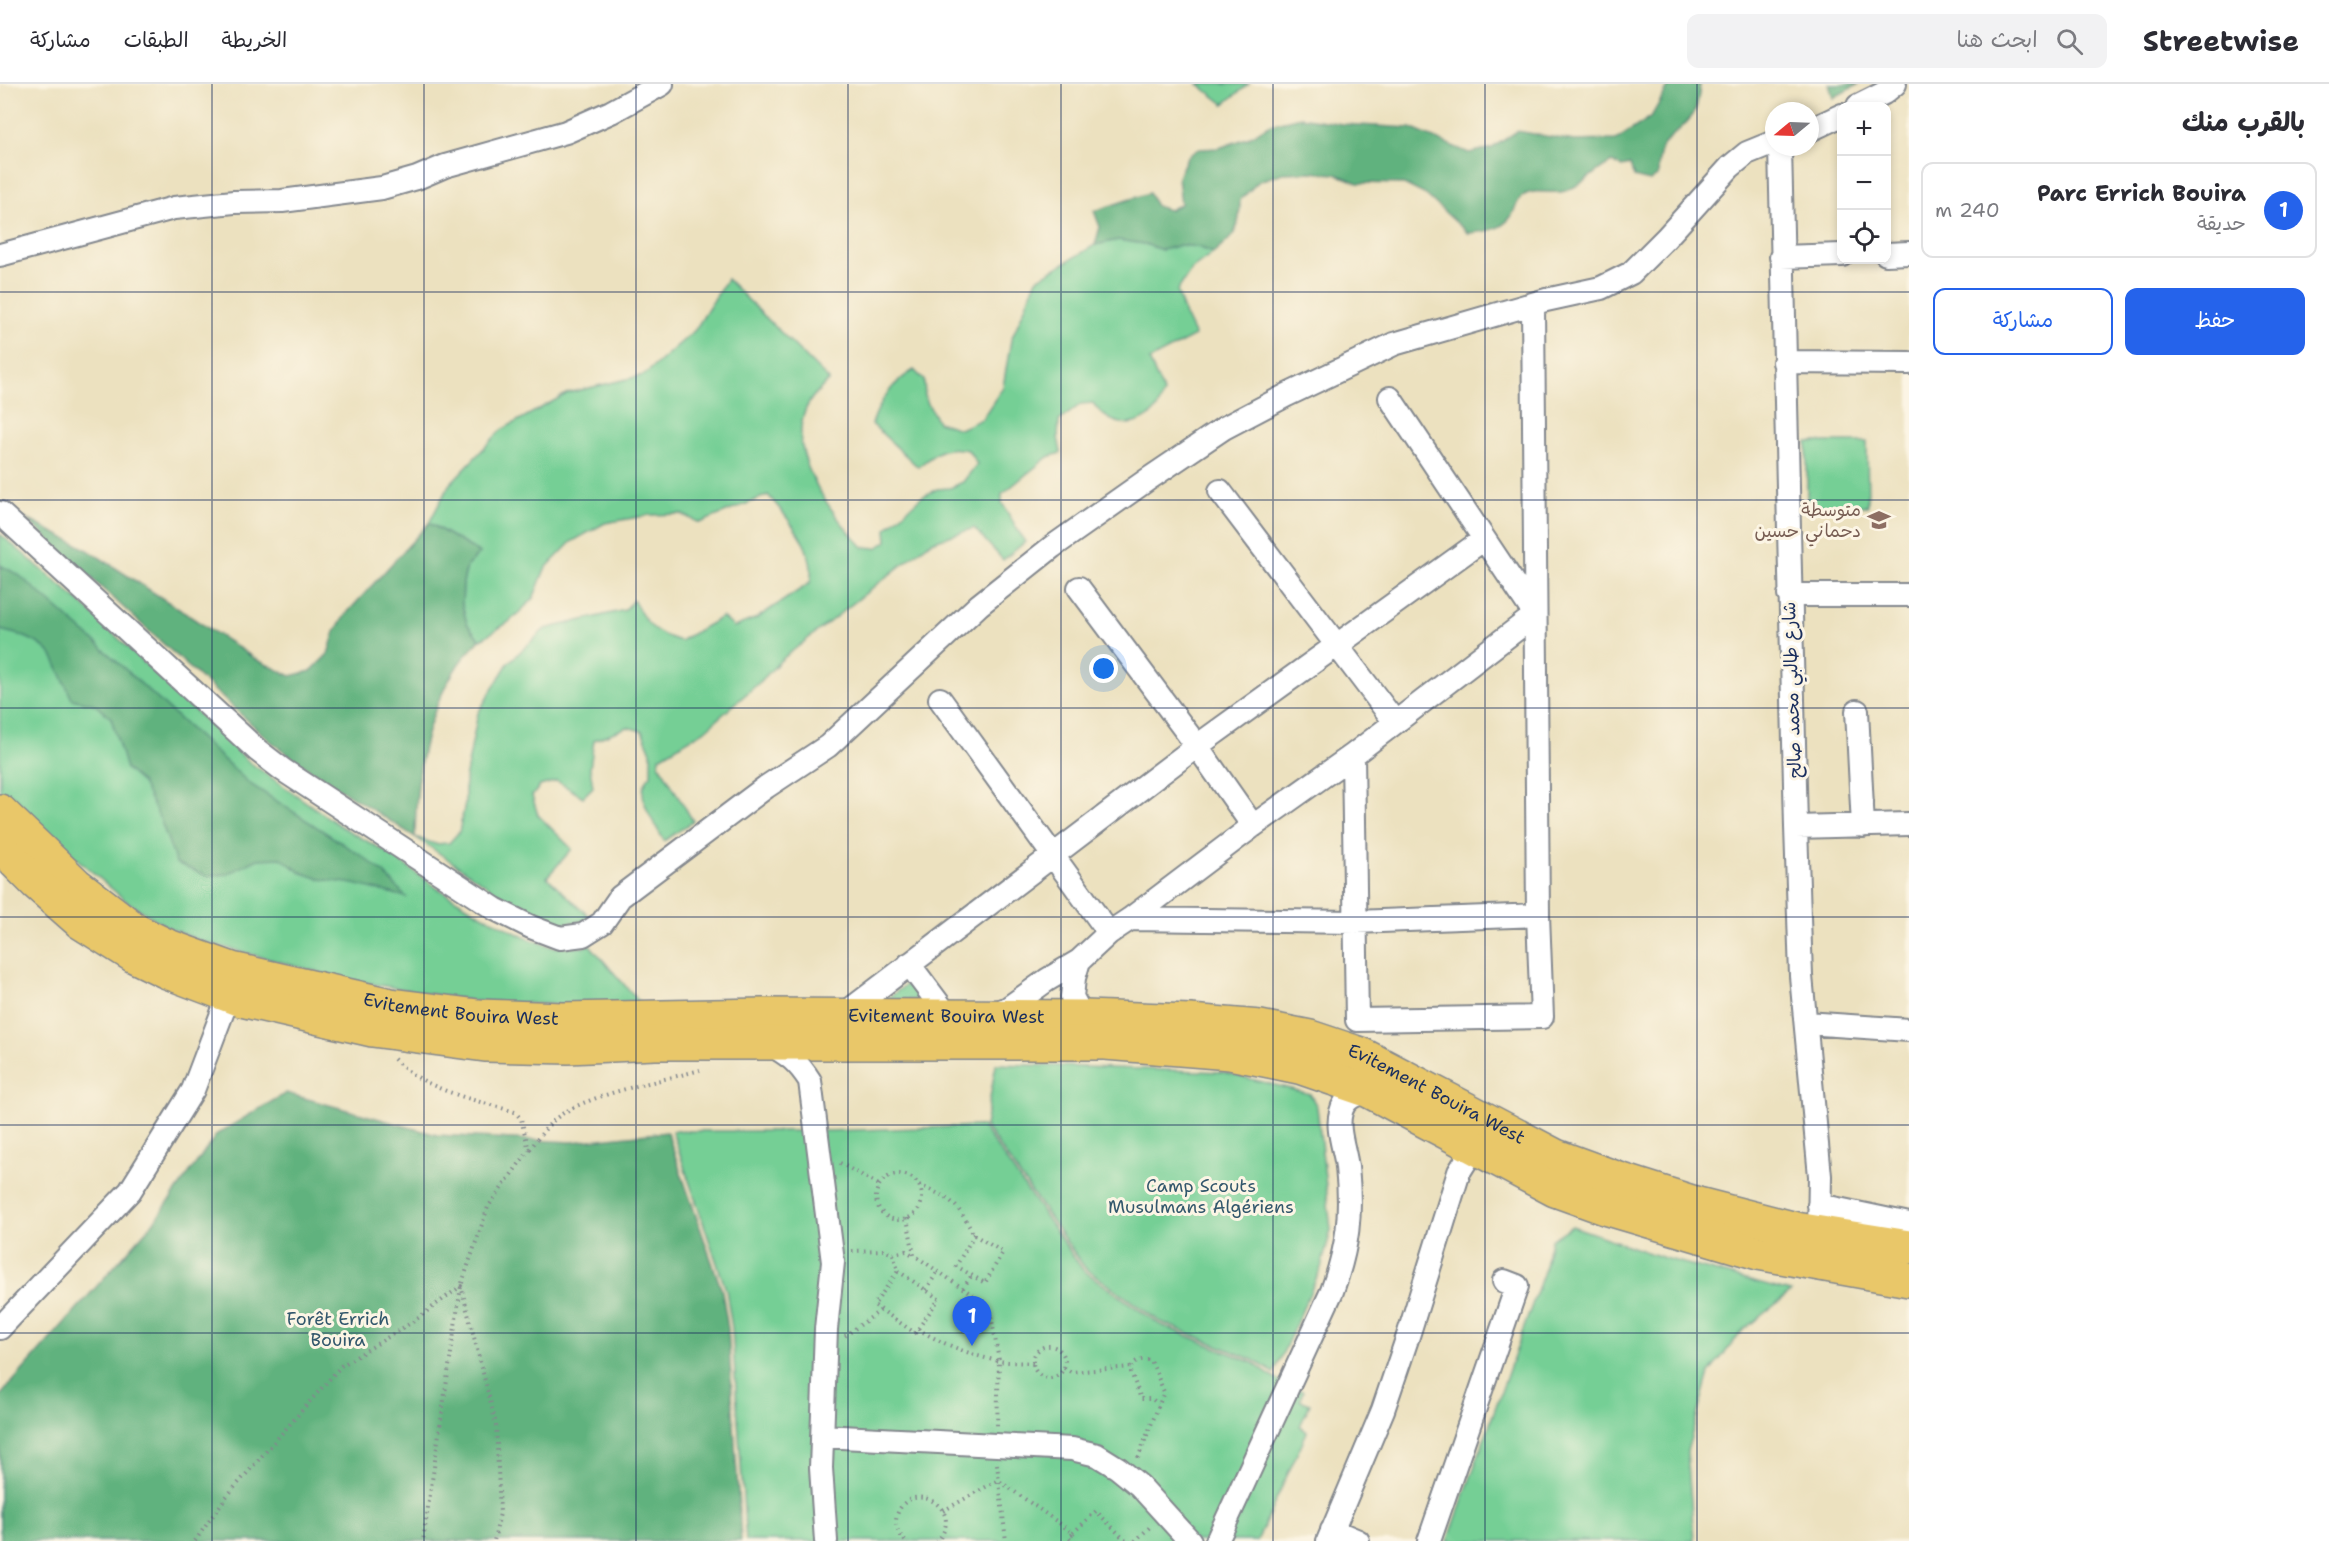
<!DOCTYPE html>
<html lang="ar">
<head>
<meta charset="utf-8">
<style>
  :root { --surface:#fff; --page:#f2f2f3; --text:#2b2b33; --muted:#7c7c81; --line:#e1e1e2; --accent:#2563eb }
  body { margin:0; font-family:"Shantell Sans","Playpen Sans Arabic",sans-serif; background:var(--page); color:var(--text); direction:rtl }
  .controls { position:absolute; right:18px; top:18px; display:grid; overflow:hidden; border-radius:12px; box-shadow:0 3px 9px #0003 }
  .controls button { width:54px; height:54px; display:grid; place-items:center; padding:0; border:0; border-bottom:2px solid var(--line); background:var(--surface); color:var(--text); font:30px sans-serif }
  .compass { position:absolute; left:1765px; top:18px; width:54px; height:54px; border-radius:50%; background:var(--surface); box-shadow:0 3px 9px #0003; rotate:251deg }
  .you { position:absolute; left:1104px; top:585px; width:21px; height:21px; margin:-15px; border:4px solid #fff; border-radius:50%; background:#1a73e8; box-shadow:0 0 0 9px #1a73e833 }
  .badge { display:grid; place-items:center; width:39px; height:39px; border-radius:50%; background:var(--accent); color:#fff; font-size:20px; font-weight:700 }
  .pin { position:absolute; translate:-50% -50px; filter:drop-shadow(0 2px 3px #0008) }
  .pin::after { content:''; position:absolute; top:32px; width:21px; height:18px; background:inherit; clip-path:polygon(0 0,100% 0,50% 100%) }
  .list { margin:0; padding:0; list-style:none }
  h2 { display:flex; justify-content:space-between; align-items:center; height:78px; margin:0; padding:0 24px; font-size:26px }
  h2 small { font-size:20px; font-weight:400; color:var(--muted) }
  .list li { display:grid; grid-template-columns:39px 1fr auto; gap:18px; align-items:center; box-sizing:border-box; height:96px; margin:0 12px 12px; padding:0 12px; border:2px solid var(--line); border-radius:12px }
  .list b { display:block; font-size:22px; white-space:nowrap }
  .list p { margin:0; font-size:20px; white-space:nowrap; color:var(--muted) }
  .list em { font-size:20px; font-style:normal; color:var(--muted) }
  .actions { display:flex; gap:12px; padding:18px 24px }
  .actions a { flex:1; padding:14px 0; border:2px solid var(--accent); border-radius:12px; text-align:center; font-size:21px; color:var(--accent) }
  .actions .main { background:var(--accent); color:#fff }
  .icon { flex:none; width:33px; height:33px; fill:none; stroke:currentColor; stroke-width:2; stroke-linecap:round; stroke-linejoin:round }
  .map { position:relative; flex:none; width:1909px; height:1457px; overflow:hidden; direction:ltr }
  header { display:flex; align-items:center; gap:36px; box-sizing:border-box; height:84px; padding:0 30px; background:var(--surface); border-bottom:2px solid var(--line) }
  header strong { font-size:28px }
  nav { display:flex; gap:33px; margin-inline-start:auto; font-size:21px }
  .search { width:420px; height:54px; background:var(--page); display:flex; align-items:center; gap:15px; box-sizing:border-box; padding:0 21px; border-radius:12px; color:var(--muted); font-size:22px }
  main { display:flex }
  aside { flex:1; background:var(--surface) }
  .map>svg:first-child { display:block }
</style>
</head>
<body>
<header>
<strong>Streetwise</strong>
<div class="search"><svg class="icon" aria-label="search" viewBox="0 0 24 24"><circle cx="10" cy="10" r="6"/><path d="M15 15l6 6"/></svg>ابحث هنا</div>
<nav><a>الخريطة</a><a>الطبقات</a><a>مشاركة</a></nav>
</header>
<main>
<aside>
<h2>بالقرب منك<small></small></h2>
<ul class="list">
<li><span class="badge">1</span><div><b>Parc Errich Bouira</b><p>حديقة</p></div><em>240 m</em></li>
</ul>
<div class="actions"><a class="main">حفظ</a><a>مشاركة</a></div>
</aside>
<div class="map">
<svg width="1909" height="1457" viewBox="0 0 1909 1457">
  <rect width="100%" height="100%" fill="#fcf5e5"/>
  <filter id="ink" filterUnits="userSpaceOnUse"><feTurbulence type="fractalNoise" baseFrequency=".0167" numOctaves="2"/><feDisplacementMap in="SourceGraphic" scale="12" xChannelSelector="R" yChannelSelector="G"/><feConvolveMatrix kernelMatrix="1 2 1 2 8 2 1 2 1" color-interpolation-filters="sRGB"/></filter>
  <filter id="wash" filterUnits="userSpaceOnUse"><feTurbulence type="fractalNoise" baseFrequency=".008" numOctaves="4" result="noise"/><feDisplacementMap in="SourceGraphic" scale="24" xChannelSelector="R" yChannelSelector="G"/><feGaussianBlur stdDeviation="1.35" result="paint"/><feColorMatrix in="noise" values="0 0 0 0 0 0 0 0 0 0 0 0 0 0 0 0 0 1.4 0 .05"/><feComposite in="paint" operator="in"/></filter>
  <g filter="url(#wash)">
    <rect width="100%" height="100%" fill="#ece1bf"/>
    <path fill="#75cf95" stroke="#487f7a" stroke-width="1.5" d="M1198,0h51l-25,20z
      M1118,156l27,4 17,6 18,-5 18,2 16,6 -22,16 -15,22 8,24 10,21 -46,24 15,33c-3,5 -5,14 -9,18 -21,21 -47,14 -62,-8l-12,1 -22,17 -1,16 3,16 -13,4 -46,37v9l23,39 -22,18 -29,-32 -43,14 -150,118 -20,21 -57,50 -44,26 -1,7 34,57 -29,20c-10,-19 -33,-48 -13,-66v-23l-9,-21 -15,-4 -33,13 -4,28 3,19 -10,10 -26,-16 -17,5 -8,10 6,19 34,34 -25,28 42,39 -4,5 -26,3 -19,-7 -36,-20 -89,-60 20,7 14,-1 10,-11 6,-28v-25l13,-66 30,-50 37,-34 80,-19 8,-10c14,25 19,32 47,41l42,-24 12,10 23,-9 53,-35c8,-32 -23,-66 -42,-88l-68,28 -19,-9 -31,1 -45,8 -34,19 -26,27 -12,30 -24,23 -29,18 -13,-16 -5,-19 1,-23 4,-16 13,-13 -51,-30 20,-38 52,-55 67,-37 76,-18 51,-45 32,-51 102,101c-6,7 -14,13 -19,21 -30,47 21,113 53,146l14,1 10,-7 -1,-12 35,-32 16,-8 13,-1 13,-6 14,-18 -9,-14c-25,-5 -31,2 -50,17l-46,-43c8,-24 20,-41 42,-54l10,10 1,18 13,24 22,7 22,-10 21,-32 8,-47 26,-61 58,-34z
      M1807,358h60l1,64h-61z
      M0,450l81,69 168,159 93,65 46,26 49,35 45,27 40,21 30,11h32l5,-3 52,60 -57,2 -111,-5 -124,-21 -145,-38 -37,-15 -41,-26 -113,-97 -13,-14z
      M907,900l14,16h-34l1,-2z
      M996,980l227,8 87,22 7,13 14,123 -10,38 -47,105 -21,-13 -94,-39 -74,-53 -100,-142z
      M982,1042l101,144 76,54 94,39 22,16 28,12 -3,9 10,4 -10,22 7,6 -50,109h-511l-14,-213 -6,-38 -54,-159h154z
      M1572,1142l89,31 130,35 -48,38 -34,43 -22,78 7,90h-246l95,-267 8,-34z"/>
    <path fill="#60b27e" stroke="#3e706e" stroke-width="1.5" d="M1670,0h30c-1,9 -2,25 -8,32 -21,27 -34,18 -34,59l-8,6 -16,-4 -4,-12 -8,2 -10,-5c-17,8 -28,23 -47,29 -12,4 -28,-3 -41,4 -9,6 -8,16 -14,23 -10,13 -28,14 -42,15l-42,-38 -22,-11 -46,-1 -22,-9 -27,-2 -26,1 -24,8 -19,19c0,30 -4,35 -26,53l-16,-6 -18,-2 -18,5 -17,-6 -27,-4 -23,5 5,-18 -6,-16 55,-18 7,13 13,4 12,-6 -3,-27 9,-20 11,-8 21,-1 28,-10 24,-14 30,-7 41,7 68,4 59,25 23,-5 25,-17 57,10 42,-1 35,-23z
      M1829,0h30l-26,14z
      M25,434l63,32 169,110 34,16 20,-5 17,-17 7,-23 11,-17 83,-91 51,30 -13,13 -4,16 -1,23 5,19 13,16c-7,8 -16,16 -22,25 -35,54 -42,110 -43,172l-113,-72 -33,-25z
      M0,481l19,10 82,72 149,137 112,72 22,17 22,24 -52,-13 -34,-5 -20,-7 -19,-14 -23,1 -31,15 -20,2 -31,-13 -15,-42 -19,-38 -16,-14 -15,-51 -17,-14 -22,-5c-5,-9 -17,-42 -22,-46 -13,-14 -32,-19 -50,-23z
      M286,1009l151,42 134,7 96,-10 55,159 6,38 13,212h-741v-145l157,-178 60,-84z"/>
  </g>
  <g filter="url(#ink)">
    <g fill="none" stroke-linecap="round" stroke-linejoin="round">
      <g stroke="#84888e" stroke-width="26">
        <path id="minor" d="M1858,22l26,-13 11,-9
          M1810,46l32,-15
          M1780,63l16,680 5,149 19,200 -1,56
          M1886,170l23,-1
          M0,171l174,-47 60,-6 48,-1 100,-13 35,-10 28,-12 121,-34 45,-20 51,-28
          M1781,173l61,-2
          M1784,278l125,1
          M1220,407l175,231
          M0,429l257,237 26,20 212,139 36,18 29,11 23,-3 19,-12 18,-26 146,-110 62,-41 151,-141 73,-58 95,-67 77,-52 63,-33 107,-51 152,-44 55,-12 30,-15 35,-35 64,-71 17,-14 27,-11
          M1079,504l118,158 56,80
          M1789,511h120
          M940,615l169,234 21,-14 123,-93 100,-71 182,-140 -145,-217
          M1857,627l6,115
          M1353,671l4,265 185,-3 -4,-102 -5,-611
          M1796,743l113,-3
          M1130,835l225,3 183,-7
          M909,880l39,52
          M994,929l14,-5 39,-28 32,-19
          M843,931l354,-269 287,-207
          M1086,933l-8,-9 -6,-11 2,-19 5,-17 30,-28
          M1806,939l103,7
          M769,960c20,11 29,18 41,37l23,181 -7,67 -5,139 5,73
          M1819,1121l90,19
          M0,1244l130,-137 63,-101 36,-95
          M822,1352l250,13 25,6 21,13 22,18 50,55
          M1332,1446l26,11
          M1217,1457l115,-250c16,-44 20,-77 15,-124 -2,-17 -11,-38 -6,-55 3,-14 15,-18 28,-21
          M1328,1457l55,-131 25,-74 51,-164 22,-35
          M1429,1457l88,-255 -13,-5"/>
      </g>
      <g stroke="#84888e" stroke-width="36">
        <g id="highway">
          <path id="s1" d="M0,727l76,73 61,47 31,15 64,23 159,36 87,11 85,3 199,-4 324,2 104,4 70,6 50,10 51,17 195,102 63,23 79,25 98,25 113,18"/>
          <path d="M0,763l37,37 43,38 54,34 33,16 74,28 131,30 113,15 83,2 87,-4h450l125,10 69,14 70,24 186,99 50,18 153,45 151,27"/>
        </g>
      </g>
      <path stroke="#84888e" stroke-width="4" stroke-dasharray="1.5 4.5" stroke-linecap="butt" d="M394,975c32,32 79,40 121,53l6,7 8,31 -41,57 -27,79 -38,255
        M530,1065c7,-9 14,-20 23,-28 27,-26 109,-40 147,-51
        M840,1079l39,22
        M876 1113a23 23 0 1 1 46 0a23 23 0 1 1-46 0Z
        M919,1101c35,15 37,17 55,50
        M907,1134l7,37 69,47 8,12 8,47 -2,66
        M974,1151l29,17 -18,31 -29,-17z
        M852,1167l31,-1 10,4 5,17
        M893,1170l13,-3 7,4
        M898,1187l41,28 -24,34 -41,-28z
        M963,1204l9,-13
        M926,1206l12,-19
        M918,1245c20,13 57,28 81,32 11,2 23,1 34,2
        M845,1252l36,-26
        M1033 1278a16 16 0 1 1 32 0a16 16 0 1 1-32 0Z
        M1064,1284l7,4 60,-5
        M1138,1374l26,-66 -13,-32c-10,-1 -20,0 -20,12l10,27h11l6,5
        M997,1380l9,77
        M943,1427l55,-31 75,53 -4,5 3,3
        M1073,1449l23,-22 30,30
        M195,1457l31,-44 115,-131 73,-45 47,-35 35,138 4,89 -6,28
        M905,1457c-7,-8 -11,-16 -8,-26 12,-38 71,-7 40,26
        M1135,1457l16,-15"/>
      <use href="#minor" stroke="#fff" stroke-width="22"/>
      <use href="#highway" stroke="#e9c769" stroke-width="33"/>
    </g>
  </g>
  <path fill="none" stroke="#1b2f5e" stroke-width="1.5" stroke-opacity="0.55" d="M212,0v1457M424,0v1457M636,0v1457M848,0v1457M1061,0v1457M1273,0v1457M1485,0v1457M1697,0v1457M0,208h1909M0,416h1909M0,624h1909M0,833h1909M0,1041h1909M0,1249h1909"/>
  <defs>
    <g id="university-bare" transform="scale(1.8)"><path d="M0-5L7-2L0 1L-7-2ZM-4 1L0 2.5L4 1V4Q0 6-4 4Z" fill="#8d6e63" stroke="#fcf5e5" stroke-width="2.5" paint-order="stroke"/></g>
  </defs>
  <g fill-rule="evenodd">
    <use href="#university-bare" x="1879" y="436"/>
  </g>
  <g text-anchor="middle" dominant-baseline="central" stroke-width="6" stroke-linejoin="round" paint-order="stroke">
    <g font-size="18" fill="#785e54" stroke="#fcf5e5" text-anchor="end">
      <text x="1861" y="426">متوسطة<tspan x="1861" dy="21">دحماني حسين</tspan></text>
    </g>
    <g font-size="18" fill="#1b2f5e" stroke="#fcf5e5">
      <text transform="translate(1792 606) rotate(-92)">شارع طالبي محمد صالح</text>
      <text stroke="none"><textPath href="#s1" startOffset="518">Evitement Bouira West</textPath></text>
      <text stroke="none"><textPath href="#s1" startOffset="1004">Evitement Bouira West</textPath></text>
      <text stroke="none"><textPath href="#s1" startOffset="1508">Evitement Bouira West</textPath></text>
    </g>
    <g font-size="18" fill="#32576c" stroke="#fcf5e5">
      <text x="1201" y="1102">Camp Scouts<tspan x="1201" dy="21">Musulmans Algériens</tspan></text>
      <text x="338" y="1235">Forêt Errich<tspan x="338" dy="21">Bouira</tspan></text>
    </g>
  </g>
</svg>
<div class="controls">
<button>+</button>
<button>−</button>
<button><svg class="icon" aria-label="locate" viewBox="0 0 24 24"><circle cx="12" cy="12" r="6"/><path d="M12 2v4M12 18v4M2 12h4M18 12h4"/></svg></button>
</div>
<svg class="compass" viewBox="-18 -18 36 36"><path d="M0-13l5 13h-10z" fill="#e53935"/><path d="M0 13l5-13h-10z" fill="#7c7c81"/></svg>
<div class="you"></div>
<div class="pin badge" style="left:972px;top:1262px">1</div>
</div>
</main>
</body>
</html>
